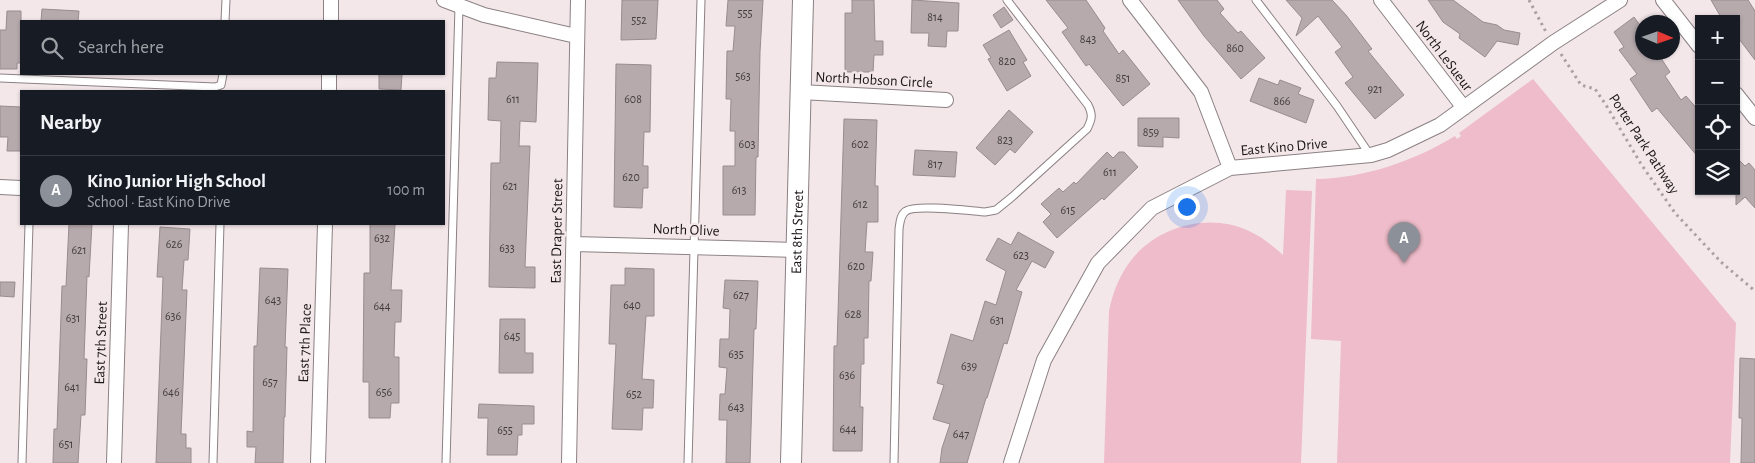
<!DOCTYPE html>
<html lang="en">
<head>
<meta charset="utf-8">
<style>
  :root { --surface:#171b24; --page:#20242c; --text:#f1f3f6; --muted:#9ea1a6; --line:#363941; --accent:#8c9099 }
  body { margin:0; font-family:"Alegreya Sans",sans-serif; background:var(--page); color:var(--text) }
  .controls { position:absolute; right:15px; top:15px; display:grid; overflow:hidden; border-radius:0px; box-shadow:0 1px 4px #0004 }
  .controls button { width:45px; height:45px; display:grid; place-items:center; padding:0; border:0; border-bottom:1px solid var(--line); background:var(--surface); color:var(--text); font:25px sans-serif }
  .compass { position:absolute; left:1635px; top:15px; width:45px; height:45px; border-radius:50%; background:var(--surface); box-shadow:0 1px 4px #0004; rotate:92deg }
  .you { position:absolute; left:1186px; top:206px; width:18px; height:18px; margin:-12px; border:4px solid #fff; border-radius:50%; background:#1a73e8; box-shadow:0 0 0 8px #1a73e833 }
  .badge { display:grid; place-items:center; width:32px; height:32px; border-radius:50%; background:var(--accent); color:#fff; font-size:16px; font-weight:700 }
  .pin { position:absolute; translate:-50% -41px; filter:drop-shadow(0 1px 2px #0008) }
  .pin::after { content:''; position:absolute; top:26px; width:18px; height:15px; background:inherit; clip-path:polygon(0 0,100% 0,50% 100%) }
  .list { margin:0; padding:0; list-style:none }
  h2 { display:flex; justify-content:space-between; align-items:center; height:65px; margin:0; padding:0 20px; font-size:21px }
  h2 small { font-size:16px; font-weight:400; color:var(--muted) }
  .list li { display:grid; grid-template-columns:32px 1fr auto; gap:15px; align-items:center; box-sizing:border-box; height:70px; padding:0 20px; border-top:1px solid var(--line) }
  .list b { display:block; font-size:19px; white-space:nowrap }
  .list p { margin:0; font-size:16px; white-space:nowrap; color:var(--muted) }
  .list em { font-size:16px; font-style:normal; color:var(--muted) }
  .icon { flex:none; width:28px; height:28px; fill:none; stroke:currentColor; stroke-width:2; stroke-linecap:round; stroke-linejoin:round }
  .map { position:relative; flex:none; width:1755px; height:463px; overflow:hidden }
  .search { position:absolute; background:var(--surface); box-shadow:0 1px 4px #0004; left:20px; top:20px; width:425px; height:55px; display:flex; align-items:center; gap:12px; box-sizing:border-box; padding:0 18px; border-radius:0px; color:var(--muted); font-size:19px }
  .panel { position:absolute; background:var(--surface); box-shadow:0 1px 4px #0004; left:20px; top:90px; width:425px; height:135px; border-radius:0px }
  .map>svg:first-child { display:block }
</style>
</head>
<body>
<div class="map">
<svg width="1755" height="463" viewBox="0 0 1755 463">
  <rect width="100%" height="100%" fill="#f4e7ea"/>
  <path fill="#eebcca" d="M1533,79l203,244 -6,140h-393l4,-122 -30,-2 5,-160c49,-1 98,-18 139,-43l2,3 4,-3 -2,-3z
    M1286,190l26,1 -11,272h-197l5,-152c3,-15 8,-29 16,-42 25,-41 81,-58 124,-38 13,6 23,14 34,24z"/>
  <path fill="#b6aaad" stroke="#988c8f" d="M622,0h36l-2,39 -35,1z
    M728,0h35l-3,52 -2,105h-2l-1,58h-32v-49h12v-35h-5l1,-32h-5l1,-48h6l2,-25h-9z
    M852,0h22l1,41h8v14h-9l-1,17h-28v-59h7z
    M912,0l47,3 -1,28h-11l-1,16 -18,-1 1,-13h-18z
    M1046,0h40l19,28 -2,3 16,23 4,-4 27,34 -27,22 -34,-42 -3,2 -24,-34 6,-4z
    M1178,0h39l7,9 -4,4 18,20 3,-2 24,27 -24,21 -37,-43z
    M1286,0h46l14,15 26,34 -4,2 36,44 -29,24 -30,-36 8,-6 -18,-25 7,-5 -24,-31 -22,20 6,-18z
    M1428,0h25l30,22 14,3 7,5 16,3 -2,12 -21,-4 -12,16 -26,-19 1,-4 -17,-12z
    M1711,0h37l7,11v49l-19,-25v-16h-14z
    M1004,7l9,13 -12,8 -8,-13z
    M42,9l37,2 -1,10h-37z
    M7,11h14v52h-4v6h-17v-39h6z
    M1634,17l8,11v24h15l13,20 -5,4 16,24 5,-4 13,15v47l-42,-50 -5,4 -22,-33 7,-5 -18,-24 5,-3 -10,-15z
    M1009,30l18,30 -4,2 8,14 -24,15 -19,-32 3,-1 -8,-13z
    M497,62l41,1 -2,59 -16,-1 -1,25h11l-5,121h10v21l-46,-1 2,-124h9l1,-42 -13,-1 1,-42h7z
    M616,64l35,1 -1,67h-6l-1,34h5v22h-5l-1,20 -28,-1z
    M379,74h23l-1,16 -22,-1z
    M1259,78l19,7 2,-5 21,8 -3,6 16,6 -8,23 -56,-22z
    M0,106l21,1v44h-14l1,-14h-8z
    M1009,110l24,22 -18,21 -5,-4 -15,16 -19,-17z
    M1138,118h41v20l-16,-1v10l-25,-1z
    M844,119l33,1 -2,66h3v36h-11l-2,30h8l-2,29h-2l-1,57h-4v26h-3l-1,43h3l-1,44h-29l1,-105h3z
    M915,150l42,2 -2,25 -42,-2z
    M1107,152l6,6 6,-6h5l14,15 -34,33 -2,-2 -45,40 -14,-16 8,-8 -10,-10 18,-16 4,4 11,-10 2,2z
    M1736,157l9,9 4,-3 6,7v38l-10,-11 -9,8z
    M69,224h23l-3,53 -2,-1 -3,83h3l-2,56h-4l-3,48h-25l1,-34h3l5,-143h4z
    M370,224h25l-4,66h11l-1,32h-6l-1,35h5v46h-8l-1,15h-21v-36h-6l1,-109h6z
    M160,227l30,2 -2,31h-4l-2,30h5l-6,144h5v14h5v15h-35l7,-186h-6z
    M1018,232l36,20 -9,16 -13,-7 -16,29 6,2 -15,52 -3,-1 -17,55h-1l-19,65h-27l2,-15 8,-24 -17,-5 11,-34 -7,-2 14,-49 22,7 12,-40 11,4 10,-34 -20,-11 12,-22 13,7z
    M260,268l28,1 -3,78h2l-2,70h-1l-1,46h-28l1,-16h-9v-16l6,1 1,-86h3z
    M625,268l29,1v47h-8l-4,63 12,1 -1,28h-10l-1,22 -30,-1 4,-85h-7l2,-59h14z
    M725,280l33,1 -2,48h-2l-4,134h-24l1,-43h-8l1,-26h5l2,-26 -8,-1 1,-28h9l1,-30 -7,-1z
    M0,282h15l-1,15 -14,-1z
    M500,319h25v34h8v20h-34z
    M1740,358l15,1v104h-14l1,-45h-3z
    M479,404l55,2v18h-12v11h-4l-1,20h-30l1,-37h-10z"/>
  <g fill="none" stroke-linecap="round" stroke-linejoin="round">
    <g stroke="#8b8083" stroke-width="9">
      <path id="lane" d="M1256,0l81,106 33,49
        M225,21l1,-21
        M0,78l215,9 6,-2 2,-11
        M22,463l7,-239
        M213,463l7,-239
        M446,463l13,-457
        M688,463l13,-463
        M894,463l5,-234c1,-6 1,-14 7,-18 10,-7 65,0 79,1l11,-2 16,-13 75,-68c5,-10 6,-14 1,-24l-81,-105"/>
    </g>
    <g stroke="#8b8083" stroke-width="16">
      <path id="street" d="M444,0l40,15 92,21
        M1130,0l71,92 29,76
        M1381,0l83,108
        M1663,0l36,46
        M331,21v-21
        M329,91v-17
        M801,92l145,8
        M1736,94l19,24
        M0,187l21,1
        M574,244l223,6
        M114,463l7,-239
        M318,463l7,-239
        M569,463l9,-463
        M1011,463l33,-103 54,-97 54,-55 78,-40 141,-13 17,-5 52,-25 113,-82 67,-43"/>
    </g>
    <g stroke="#8b8083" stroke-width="22">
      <g id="secondary">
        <path id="s1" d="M791,463l12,-463"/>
      </g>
    </g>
    <path stroke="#aba1a3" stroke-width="3" stroke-dasharray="2.5 4" stroke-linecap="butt" d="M1529,0l17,32
      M1561,54l20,31 14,4 11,16 35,59 34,49 46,49 34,29"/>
    <use href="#lane" stroke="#fff" stroke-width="7"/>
    <use href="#street" stroke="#fff" stroke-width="14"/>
    <use href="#secondary" stroke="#fff" stroke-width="20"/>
  </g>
  <g text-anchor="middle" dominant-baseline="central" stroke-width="5" stroke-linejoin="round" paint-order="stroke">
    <g font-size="12" fill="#423b3d">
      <text x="745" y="13">555</text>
      <text x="935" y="17">814</text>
      <text x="639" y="20">552</text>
      <text x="1088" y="39">843</text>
      <text x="1235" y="48">860</text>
      <text x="1007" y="61">820</text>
      <text x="743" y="76">563</text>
      <text x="1123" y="78">851</text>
      <text x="1375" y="89">921</text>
      <text x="513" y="99">611</text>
      <text x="633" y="99">608</text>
      <text x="1282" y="101">866</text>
      <text x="1151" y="132">859</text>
      <text x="1005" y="140">823</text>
      <text x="747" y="144">603</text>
      <text x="860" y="144">602</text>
      <text x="935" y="164">817</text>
      <text x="1110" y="172">611</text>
      <text x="631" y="177">620</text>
      <text x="510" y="186">621</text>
      <text x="739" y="190">613</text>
      <text x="860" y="204">612</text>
      <text x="1068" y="210">615</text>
      <text x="382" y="238">632</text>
      <text x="174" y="244">626</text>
      <text x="507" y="248">633</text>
      <text x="79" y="250">621</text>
      <text x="1021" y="255">623</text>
      <text x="856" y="266">620</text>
      <text x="741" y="295">627</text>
      <text x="273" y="300">643</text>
      <text x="632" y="305">640</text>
      <text x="382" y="306">644</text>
      <text x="853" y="314">628</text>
      <text x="173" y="316">636</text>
      <text x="73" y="318">631</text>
      <text x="997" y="320">631</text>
      <text x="512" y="336">645</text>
      <text x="736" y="354">635</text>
      <text x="969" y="366">639</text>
      <text x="847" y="375">636</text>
      <text x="270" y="382">657</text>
      <text x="72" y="387">641</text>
      <text x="171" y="392">646</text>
      <text x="384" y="392">656</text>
      <text x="634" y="394">652</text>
      <text x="736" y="407">643</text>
      <text x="848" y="429">644</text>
      <text x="505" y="430">655</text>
      <text x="961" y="434">647</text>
      <text x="66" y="444">651</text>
    </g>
    <g font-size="15" fill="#1b1618" stroke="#f4e7ea">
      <text transform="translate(1444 56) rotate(53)">North LeSueur</text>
      <text transform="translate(874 80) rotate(3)">North Hobson Circle</text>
      <text transform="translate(1644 144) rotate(57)">Porter Park Pathway</text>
      <text transform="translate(1284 147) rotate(-5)">East Kino Drive</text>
      <text transform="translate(686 230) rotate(2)">North Olive</text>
      <text transform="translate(557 231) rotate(-89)">East Draper Street</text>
      <text stroke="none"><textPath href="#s1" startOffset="231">East 8th Street</textPath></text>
      <text transform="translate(101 343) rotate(-88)">East 7th Street</text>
      <text transform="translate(305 343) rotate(-88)">East 7th Place</text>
    </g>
  </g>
</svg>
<div class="controls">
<button>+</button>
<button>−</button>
<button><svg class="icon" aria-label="locate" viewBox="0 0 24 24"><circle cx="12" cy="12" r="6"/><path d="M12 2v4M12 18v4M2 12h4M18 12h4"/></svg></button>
<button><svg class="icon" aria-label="layers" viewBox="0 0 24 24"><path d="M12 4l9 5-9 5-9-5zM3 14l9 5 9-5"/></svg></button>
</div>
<svg class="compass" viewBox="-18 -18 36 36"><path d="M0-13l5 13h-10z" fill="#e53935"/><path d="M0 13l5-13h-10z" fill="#9ea1a6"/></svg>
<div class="you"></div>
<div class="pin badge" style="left:1404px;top:263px">A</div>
<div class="search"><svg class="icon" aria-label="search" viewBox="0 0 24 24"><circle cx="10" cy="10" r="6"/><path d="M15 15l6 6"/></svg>Search here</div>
<section class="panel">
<h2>Nearby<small></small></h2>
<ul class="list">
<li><span class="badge">A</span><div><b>Kino Junior High School</b><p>School · East Kino Drive</p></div><em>100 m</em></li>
</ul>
</section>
</div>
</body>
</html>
